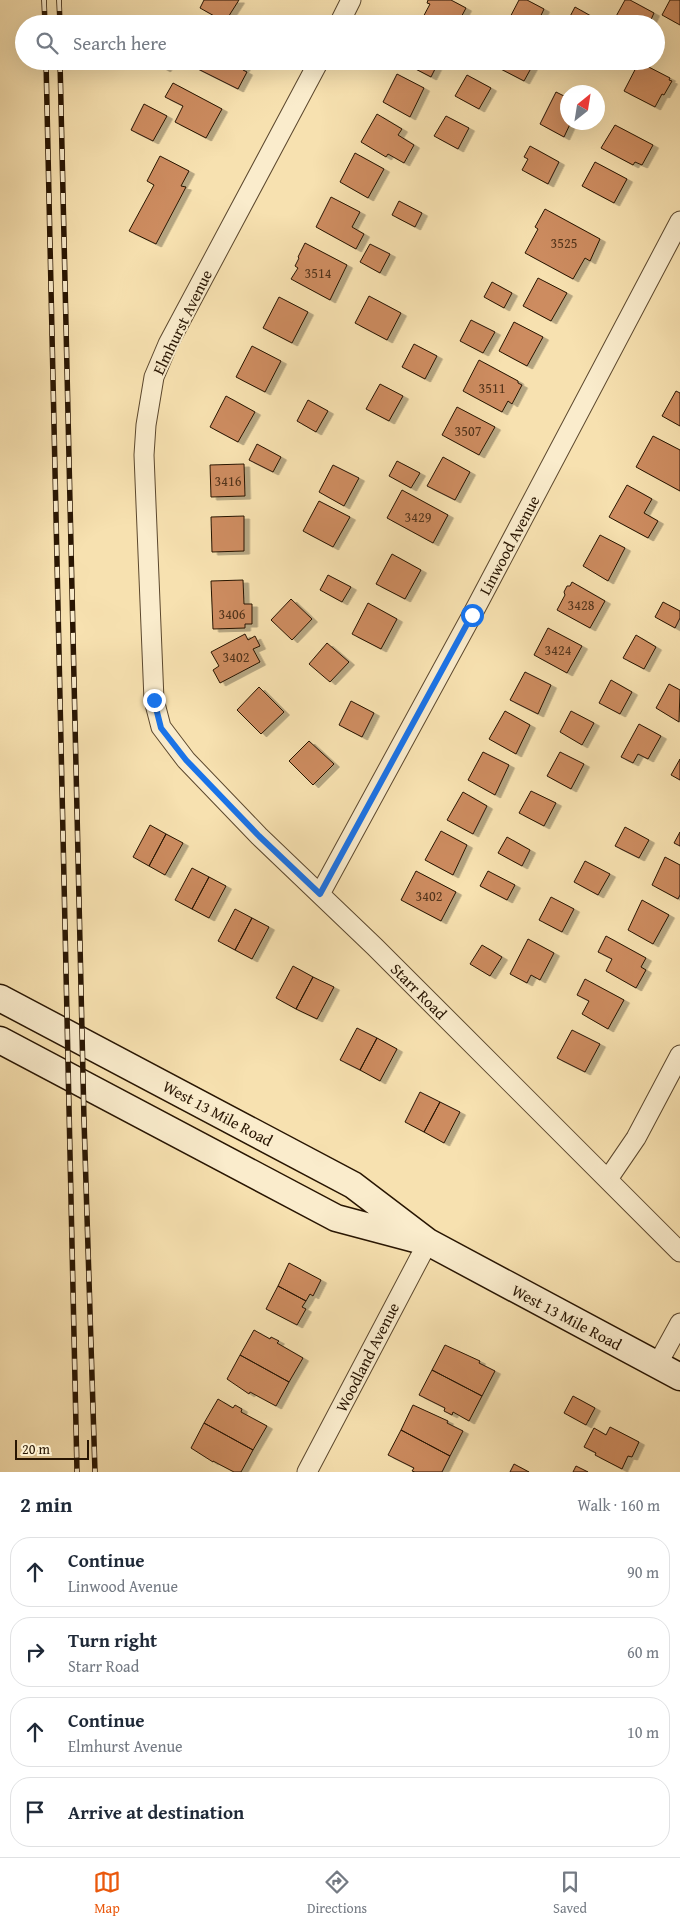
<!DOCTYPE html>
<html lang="en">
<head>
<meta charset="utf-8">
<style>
  :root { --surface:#fff; --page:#f2f2f3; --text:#1f2937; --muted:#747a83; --line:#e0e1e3; --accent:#ea580c }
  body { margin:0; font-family:"Gentium Book Plus",serif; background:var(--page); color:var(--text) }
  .compass { position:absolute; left:560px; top:85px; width:45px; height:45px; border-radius:50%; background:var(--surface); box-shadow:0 5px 20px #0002; rotate:30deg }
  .scale { position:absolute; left:15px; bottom:12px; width:74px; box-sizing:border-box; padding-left:5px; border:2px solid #281502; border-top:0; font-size:14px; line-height:18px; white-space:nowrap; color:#281502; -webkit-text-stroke:4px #faeccc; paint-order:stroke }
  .stop { position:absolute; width:15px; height:15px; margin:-11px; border:4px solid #1a73e8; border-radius:50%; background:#fff }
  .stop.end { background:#1a73e8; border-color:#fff; box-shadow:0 1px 5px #0008 }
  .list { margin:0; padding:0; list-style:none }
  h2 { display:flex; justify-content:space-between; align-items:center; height:65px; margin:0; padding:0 20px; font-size:21px }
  h2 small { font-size:16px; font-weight:400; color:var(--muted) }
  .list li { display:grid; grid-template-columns:32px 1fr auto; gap:15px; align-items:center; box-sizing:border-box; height:70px; margin:0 10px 10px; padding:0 10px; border:1px solid var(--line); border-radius:20px }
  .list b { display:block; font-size:19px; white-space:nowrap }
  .list p { margin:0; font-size:16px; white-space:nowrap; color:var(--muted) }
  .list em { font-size:16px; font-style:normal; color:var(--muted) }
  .icon { flex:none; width:28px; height:28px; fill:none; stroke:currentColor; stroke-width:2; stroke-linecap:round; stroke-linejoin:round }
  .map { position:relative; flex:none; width:680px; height:1472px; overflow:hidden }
  .search { position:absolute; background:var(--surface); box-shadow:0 5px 20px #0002; left:15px; right:15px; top:15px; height:55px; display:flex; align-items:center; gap:12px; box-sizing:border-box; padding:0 18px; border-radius:28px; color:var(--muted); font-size:19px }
  .sheet { height:385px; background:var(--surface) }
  nav { display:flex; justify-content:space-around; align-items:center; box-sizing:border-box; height:70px; border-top:1px solid var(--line); background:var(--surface); font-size:14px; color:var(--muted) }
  nav a { display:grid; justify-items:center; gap:2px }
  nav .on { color:var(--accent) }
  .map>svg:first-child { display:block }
</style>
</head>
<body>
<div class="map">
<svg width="680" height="1472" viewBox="0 0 680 1472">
  <defs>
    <filter id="shadow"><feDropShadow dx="5.5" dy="3" stdDeviation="0" flood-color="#0004"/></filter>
  </defs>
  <rect width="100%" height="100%" fill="#f7e1b0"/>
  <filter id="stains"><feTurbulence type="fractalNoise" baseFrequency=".004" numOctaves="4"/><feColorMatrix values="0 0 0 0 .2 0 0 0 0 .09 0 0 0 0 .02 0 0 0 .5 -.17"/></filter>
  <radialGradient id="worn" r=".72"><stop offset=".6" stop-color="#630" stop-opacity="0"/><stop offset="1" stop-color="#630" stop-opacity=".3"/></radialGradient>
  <path fill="#cd8c60" stroke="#281502" filter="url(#shadow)" d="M204,0h35l-14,22 -25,-14z
    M428,0h23l15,8 -8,15 2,1h-33l-6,-3 9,-17 -3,-1z
    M519,0h8l17,9 -7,15 -30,-1z
    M625,0h5l24,13 -5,11h-28l-7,-4z
    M670,0h10v25l-18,-10z
    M575,7l23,13 -3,4h-29z
    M151,61h19l-5,8z
    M198,61h50l-5,9 4,2 -9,17 -44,-22z
    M405,61h33v2l-7,14 -27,-14z
    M498,61h37l-11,20 -29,-15z
    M639,62l31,16 -1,2 3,1 -8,14 -2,-1 -7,13 -31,-16z
    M397,74l27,14 -14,29 -27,-15z
    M467,75l24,13 -12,21 -24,-13z
    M173,83l49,26 -16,29 -31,-16 8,-16 -18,-9z
    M556,92l12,6v24h3l-7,15 -24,-13z
    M144,104l23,12 -14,25 -22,-11z
    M377,114l25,15 -4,6 16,10 -10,18 -16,-9 -2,3 -25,-15z
    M446,116l23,12 -11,21 -24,-13z
    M615,125l38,20 -11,20 -7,-3 -2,3 -32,-17z
    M530,146l29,16 -11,22 -26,-14 6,-11 -4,-2z
    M355,153l29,16 -16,29 -28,-16z
    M160,156l29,15 -8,15 5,1 -30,57 -27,-13 25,-46 -7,-4z
    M595,162l32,17 -13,24 -32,-17z
    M331,197l29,15 -8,15 12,7 -8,15 -40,-22z
    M399,201l23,12 -7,14 -23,-12z
    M545,209l55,30 -10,22 -5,-3 -12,21 -48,-26 13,-24 -3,-2z
    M305,243l42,22 -17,35 -39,-21 7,-11 -3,-2 4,-8 -1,-1z
    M370,244l20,10 -10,19 -20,-11z
    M538,278l29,15 -16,28 -28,-15z
    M492,282l20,11 -8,15 -20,-11z
    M369,296l32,17 -14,27 -32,-17z
    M279,297l29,15 -16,31 -29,-15z
    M471,320l24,12 -12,21 -23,-12z
    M514,322l29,15 -16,29 -28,-15z
    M414,344l23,12 -12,23 -23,-12z
    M252,346l29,15 -16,31 -29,-15z
    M479,360l39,21v2l4,2 -10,19 -4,-3 -6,11 -39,-21z
    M380,384l23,12 -14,25 -23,-12z
    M676,391l4,2v33l-18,-10z
    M226,396l29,16 -17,30 -28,-15z
    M308,400l20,11 -12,21 -19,-11z
    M457,407l38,20 -16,28 -37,-20z
    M653,436l27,14v41l-44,-24z
    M257,444l24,13 -8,15 -24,-12z
    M443,457l27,15 -15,28 -28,-14z
    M397,461l23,12 -9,15 -22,-12z
    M244,464l1,32 -34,1 -1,-32z
    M333,465l26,13 -15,28 -25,-14z
    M627,485l25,14 -8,14 14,8 -10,17 -39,-21z
    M402,490l46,25 -15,28 -46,-25z
    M319,501l31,16 -17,30 -30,-16z
    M244,516v35l-32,1 -1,-35z
    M600,535l25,13 -17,33 -25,-15z
    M392,554l29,16 -16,29 -29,-15z
    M328,575l23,12 -9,15 -22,-12z
    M243,580l1,24h8v20h-7v4l-32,1 -2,-48z
    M572,582l33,19 -15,27 -33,-18 8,-15 -1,-3 3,-6h3z
    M291,599l21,20 -20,21 -21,-20z
    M663,602l17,9v7l-5,10 -20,-11z
    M368,603l29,16 -16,30 -29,-15z
    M548,628l34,18 -15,27 -33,-18z
    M245,634l3,6 7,-4 5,10 -7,3 7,13 -40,21 -7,-13 6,-4 -8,-14z
    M636,635l20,12 -12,22 -21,-11z
    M327,643l22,19 -19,20 -21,-18z
    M525,672l26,13 -13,29 -28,-14z
    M611,680l21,12 -12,22 -21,-11z
    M669,684l11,6 -1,32 -23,-14z
    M259,687l25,25 -23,22 -24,-24z
    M351,701l23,12 -12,24 -23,-12z
    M505,711l25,14 -14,29 -27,-15z
    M571,711l23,12 -12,22 -22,-13z
    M639,724l22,12 -13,23 -10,-5 -5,9 -12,-6z
    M309,741l25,23 -21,21 -24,-24z
    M483,752l26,13 -14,30 -27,-15z
    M560,752l24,12 -13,25 -24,-13z
    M680,759v21l-9,-5z
    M531,791l25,12 -12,23 -25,-13z
    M463,792l24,14 -14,28 -26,-14z
    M150,825l16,9 -17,32 -16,-9z
    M625,827l24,13 -10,18 -24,-12z
    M441,831l26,14 -14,30 -28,-15z
    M680,832v14l-6,-3z
    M166,834l17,9 -18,32 -16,-9z
    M507,837l23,13 -8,16 -24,-13z
    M665,857l15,8v30l-2,4 -26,-14z
    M585,861l25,13 -12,21 -24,-13z
    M192,868l17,9 -17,32 -17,-9z
    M416,871l40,21 -15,29 -40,-21z
    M488,871l27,14 -8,15 -27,-14z
    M209,877l17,9 -17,32 -17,-9z
    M551,897l23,12 -12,23 -23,-12z
    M642,900l27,15 -16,29 -25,-14z
    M235,909l17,9 -17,32 -17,-9z
    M252,918l17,9 -17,32 -17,-9z
    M606,936l40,22 -5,9 5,3 -10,18 -30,-17 6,-12 -14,-7z
    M528,939l26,14 -14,27 -9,-5 -4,8 -17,-9z
    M482,945l20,12 -12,19 -20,-12z
    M293,966l20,11 -17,32 -20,-11z
    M313,977l21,10 -17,32 -21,-10z
    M585,979l39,21 -16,29 -26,-15 7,-13 -12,-6z
    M357,1028l20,10 -17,32 -20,-10z
    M572,1030l28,14 -15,28 -28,-14z
    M377,1038l20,11 -17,32 -20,-11z
    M420,1092l20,10 -16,30 -19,-10z
    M440,1102l20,10 -16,31 -20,-11z
    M289,1263l32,17 -8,16 -3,-2 -4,7 -28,-15z
    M278,1286l28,15 -4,6 4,2 -9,16 -31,-16z
    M254,1330l16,9 1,-2 8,4 -2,2 26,15 -14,24 -49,-27z
    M445,1345l35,16 -1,2 16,8 -13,25 -50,-26z
    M240,1355l49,27 -13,24 -26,-14 -1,2 -22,-15z
    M432,1370l50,26 -13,25 -16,-9 -1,3 -8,-4 1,-3 -26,-13z
    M573,1396l22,12 -9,17 -22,-12z
    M218,1399l15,9 2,-3 7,4 -1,3 26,14 -14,24 -49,-27z
    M413,1405l35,16 -1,2 16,8 -13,25 -49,-26z
    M204,1423l49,27 -12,22h-7l-21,-11v1l-22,-14z
    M610,1427l29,15 -7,15 -4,-1 -6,13 -27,-14 1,-2 -12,-6 10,-19 12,7z
    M401,1430l49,26 -8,16h-27l-3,-1 2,-3 -26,-13z
    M514,1464l15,8h-19z
    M576,1466l12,6h-15z"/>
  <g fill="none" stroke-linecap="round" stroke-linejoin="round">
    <g stroke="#5c482e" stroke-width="21">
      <path id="minor" d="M339,24l12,-24
        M319,61l-151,283 -14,33 -8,48 -2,30 10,245 7,27 25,33 73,76 116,111 305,305
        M320,894l152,-279 208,-394
        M608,1179l28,-41 44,-83
        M657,1365l23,-42
        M307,1472l121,-230"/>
    </g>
    <g stroke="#281502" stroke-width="29">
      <path id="secondary" d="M0,998l353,187 75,57 252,135
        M0,1040l336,178 79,21"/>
    </g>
    <use href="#minor" stroke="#faeccc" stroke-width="19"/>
    <use href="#secondary" stroke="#faeccc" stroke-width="26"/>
    <g stroke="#281502" stroke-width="5.5">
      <path id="rail" d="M44,0l1,24
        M59,0l1,24
        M46,61l31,1411
        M60,61l24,1059 11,352"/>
    </g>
    <use href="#rail" stroke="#faeccc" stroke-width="4" stroke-dasharray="11" stroke-linecap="butt"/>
  </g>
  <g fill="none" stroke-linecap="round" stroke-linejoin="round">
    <path stroke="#1a73e8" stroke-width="6" d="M154,700l7,28 25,32 73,76 61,58 152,-279"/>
  </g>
  <g text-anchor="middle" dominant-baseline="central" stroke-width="4" stroke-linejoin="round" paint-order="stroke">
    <g font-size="14" fill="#51331a">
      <text x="564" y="243">3525</text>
      <text x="318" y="273">3514</text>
      <text x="492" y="388">3511</text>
      <text x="468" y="431">3507</text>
      <text x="228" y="481">3416</text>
      <text x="418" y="517">3429</text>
      <text x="581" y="605">3428</text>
      <text x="232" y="614">3406</text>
      <text x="558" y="650">3424</text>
      <text x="236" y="657">3402</text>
      <text x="429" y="896">3402</text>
    </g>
    <g font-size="16" fill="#281502" stroke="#faeccc">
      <text transform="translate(182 322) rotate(-64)">Elmhurst Avenue</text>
      <text transform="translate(509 545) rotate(-62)">Linwood Avenue</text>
      <text transform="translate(419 991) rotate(45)">Starr Road</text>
      <text transform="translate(218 1113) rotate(28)">West 13 Mile Road</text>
      <text transform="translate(567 1317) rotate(28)">West 13 Mile Road</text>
      <text transform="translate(367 1357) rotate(-63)">Woodland Avenue</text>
    </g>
  </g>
  <rect width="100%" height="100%" filter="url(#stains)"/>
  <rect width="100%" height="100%" fill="url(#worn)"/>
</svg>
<svg class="compass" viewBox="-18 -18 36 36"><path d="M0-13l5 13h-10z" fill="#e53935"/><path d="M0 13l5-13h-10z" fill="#747a83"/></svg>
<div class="scale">20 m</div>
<div class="stop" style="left:472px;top:615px"></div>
<div class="stop end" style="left:154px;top:700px"></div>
<div class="search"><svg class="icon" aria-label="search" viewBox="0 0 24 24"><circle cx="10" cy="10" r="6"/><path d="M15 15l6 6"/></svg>Search here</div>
</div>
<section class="sheet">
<h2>2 min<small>Walk · 160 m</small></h2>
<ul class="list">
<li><svg class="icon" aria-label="ahead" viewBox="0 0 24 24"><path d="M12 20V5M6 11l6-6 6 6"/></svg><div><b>Continue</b><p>Linwood Avenue</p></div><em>90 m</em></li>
<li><svg class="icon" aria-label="right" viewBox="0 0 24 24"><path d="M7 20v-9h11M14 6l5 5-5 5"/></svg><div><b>Turn right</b><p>Starr Road</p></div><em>60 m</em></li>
<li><svg class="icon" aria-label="ahead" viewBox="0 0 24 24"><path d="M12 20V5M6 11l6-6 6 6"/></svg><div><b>Continue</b><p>Elmhurst Avenue</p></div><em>10 m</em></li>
<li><svg class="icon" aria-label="arrive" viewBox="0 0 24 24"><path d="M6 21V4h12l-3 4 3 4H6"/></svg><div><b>Arrive at destination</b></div></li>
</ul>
</section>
<nav>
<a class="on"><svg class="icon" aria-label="map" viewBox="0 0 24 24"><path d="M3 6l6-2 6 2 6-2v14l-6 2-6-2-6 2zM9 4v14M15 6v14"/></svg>Map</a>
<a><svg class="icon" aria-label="directions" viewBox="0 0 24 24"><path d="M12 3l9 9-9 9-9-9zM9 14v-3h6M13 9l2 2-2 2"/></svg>Directions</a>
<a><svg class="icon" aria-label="saved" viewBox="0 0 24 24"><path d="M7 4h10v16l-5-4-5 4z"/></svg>Saved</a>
</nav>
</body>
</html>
